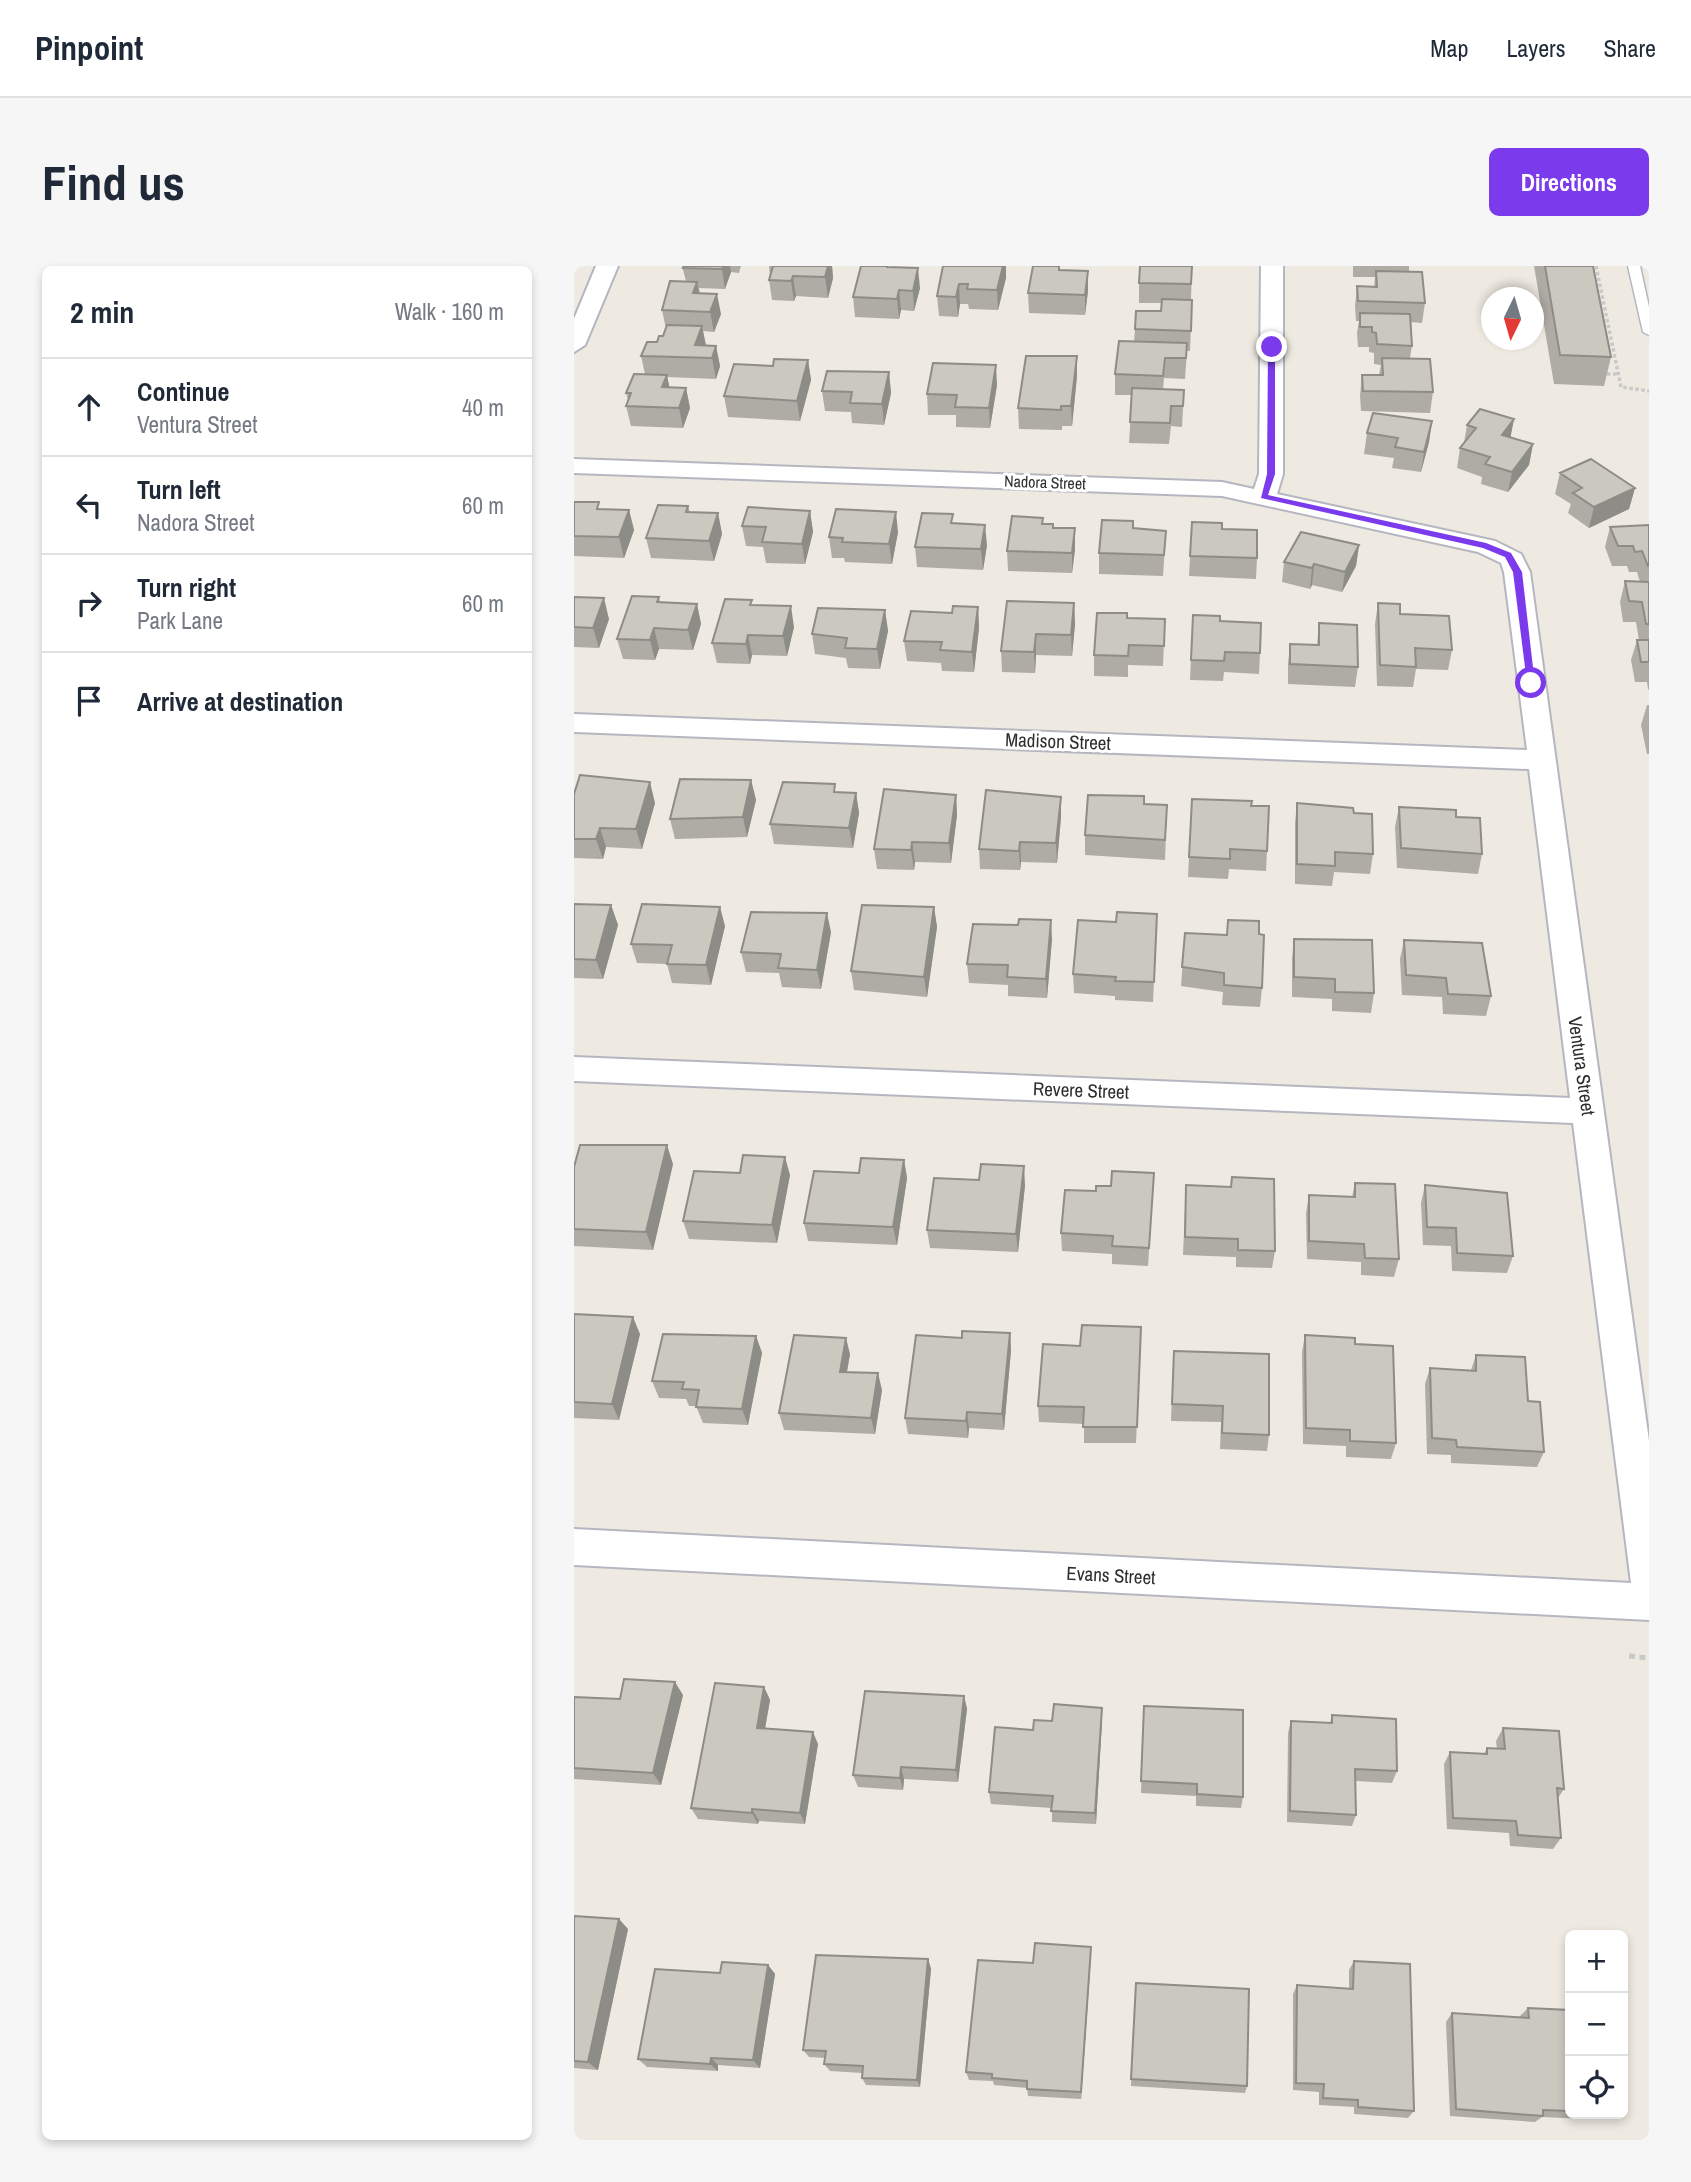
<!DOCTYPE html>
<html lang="en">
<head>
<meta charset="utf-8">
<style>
  :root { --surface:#fff; --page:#f6f6f7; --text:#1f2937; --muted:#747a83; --line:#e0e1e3; --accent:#7c3aed }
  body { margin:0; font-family:"Archivo Narrow",sans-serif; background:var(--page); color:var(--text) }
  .controls { position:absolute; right:21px; bottom:21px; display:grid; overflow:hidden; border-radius:10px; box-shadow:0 4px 10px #0003 }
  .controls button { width:63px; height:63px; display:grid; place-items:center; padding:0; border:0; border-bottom:2px solid var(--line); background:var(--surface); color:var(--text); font:35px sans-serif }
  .compass { position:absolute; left:907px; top:21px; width:63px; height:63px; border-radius:50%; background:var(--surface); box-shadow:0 4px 10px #0003; rotate:185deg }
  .stop { position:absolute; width:21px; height:21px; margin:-16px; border:5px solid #7c3aed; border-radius:50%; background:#fff }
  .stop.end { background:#7c3aed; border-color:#fff; box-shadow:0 2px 7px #0008 }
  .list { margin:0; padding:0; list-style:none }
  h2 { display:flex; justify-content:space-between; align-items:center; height:91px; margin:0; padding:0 28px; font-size:30px }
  h2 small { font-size:23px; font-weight:400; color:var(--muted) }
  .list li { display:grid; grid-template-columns:46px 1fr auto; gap:21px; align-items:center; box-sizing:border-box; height:98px; padding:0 28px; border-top:2px solid var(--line) }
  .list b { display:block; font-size:26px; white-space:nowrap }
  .list p { margin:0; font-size:23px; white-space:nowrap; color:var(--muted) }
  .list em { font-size:23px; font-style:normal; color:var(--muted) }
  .icon { flex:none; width:38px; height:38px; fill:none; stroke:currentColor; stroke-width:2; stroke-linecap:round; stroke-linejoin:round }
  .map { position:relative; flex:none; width:1075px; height:1874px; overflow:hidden; border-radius:10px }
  header { display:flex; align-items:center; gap:42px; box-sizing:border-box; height:98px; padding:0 35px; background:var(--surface); border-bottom:2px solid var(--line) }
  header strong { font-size:33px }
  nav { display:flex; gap:38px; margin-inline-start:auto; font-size:24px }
  .intro { display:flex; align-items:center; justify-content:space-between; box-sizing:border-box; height:168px; padding:0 42px }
  h1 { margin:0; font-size:49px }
  .button { padding:18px 32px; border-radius:10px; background:var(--accent); color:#fff; font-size:24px; font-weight:700 }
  main { display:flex; gap:42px; padding:0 42px }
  aside { flex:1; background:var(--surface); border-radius:10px; box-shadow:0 4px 10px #0003 }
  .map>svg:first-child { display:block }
</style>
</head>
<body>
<header>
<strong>Pinpoint</strong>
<nav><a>Map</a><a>Layers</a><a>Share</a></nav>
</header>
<div class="intro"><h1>Find us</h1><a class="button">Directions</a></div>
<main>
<aside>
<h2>2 min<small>Walk · 160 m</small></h2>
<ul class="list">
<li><svg class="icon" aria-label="ahead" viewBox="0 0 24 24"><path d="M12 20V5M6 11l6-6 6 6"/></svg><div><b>Continue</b><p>Ventura Street</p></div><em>40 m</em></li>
<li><svg class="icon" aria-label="left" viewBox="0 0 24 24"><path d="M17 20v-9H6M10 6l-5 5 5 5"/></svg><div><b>Turn left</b><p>Nadora Street</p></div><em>60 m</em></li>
<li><svg class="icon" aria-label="right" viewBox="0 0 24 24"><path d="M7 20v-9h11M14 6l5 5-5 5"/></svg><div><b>Turn right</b><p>Park Lane</p></div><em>60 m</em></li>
<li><svg class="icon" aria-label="arrive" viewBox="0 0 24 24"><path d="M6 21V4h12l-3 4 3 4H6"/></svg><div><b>Arrive at destination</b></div></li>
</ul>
</aside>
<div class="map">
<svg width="1075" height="1874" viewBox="0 0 1075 1874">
  <rect width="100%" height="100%" fill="#eeeae1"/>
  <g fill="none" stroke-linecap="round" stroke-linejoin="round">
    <g stroke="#b5b6c0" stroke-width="3">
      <path id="lane" d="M1054,0h12l9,41v28l-6,-3z"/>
    </g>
    <g stroke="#b5b6c0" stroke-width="4">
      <path id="street" d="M22,0h22l-33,79 -11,7v-33z
        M687,0h22v208l-6,20 218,47 26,13 9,18 119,869v179l-1075,-55v-36l1057,54 -58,-460 -999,-42v-24l996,41 -41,-329 -955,-37v-18l953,36 -23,-178 -3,-9 -23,-11 -256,-56 -648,-23v-14l648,23 32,7 5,-15z"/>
    </g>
    <path stroke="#c9c9c9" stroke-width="3.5" stroke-dasharray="3.5 2.5" stroke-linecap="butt" d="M1022,0l25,121 28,4
      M1027,108h17"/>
    <path stroke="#c9c9c9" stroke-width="5" stroke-dasharray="6 4.5" stroke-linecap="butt" d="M1055,1390l20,2"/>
    <use href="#lane" fill="#fff" fill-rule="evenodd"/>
    <use href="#street" fill="#fff" fill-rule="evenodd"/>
  </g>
  <path fill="#aeaca4" d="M108,0h59l-2,7 -8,-1 -6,17 -26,-1 1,5 21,21 -7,18 -11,-1 3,14 10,1 4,20 -4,13 -49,-2 2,10 17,1 4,20 -7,20 -52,-2 -5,-20 2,-6 -2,-7 19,-19 -4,-18 22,-20 3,-7 -4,-19 24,-29z
    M195,0h63l1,12 -5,20 -32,-2 -2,5 -22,-1 -3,-20 1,-4z
    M369,0h63v12l-8,32 -29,-1 -1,-5h-8l-2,13 -19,-1 -2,-20z
    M618,0l-1,34h1l-2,51h-3l-2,28 -21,-1 -1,11 21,1 -2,37 -11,-1 -2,18 -40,-1 3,-48h-17v-21l19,-32 1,-13 26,-18v-8h-22v-20z
    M779,0h56v6l16,31 -3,20 -12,-1 2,24 -2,12 23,34 -3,21 -69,-2 -1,-16 2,-20h17l2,-10 -7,-1v-11l-5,-1v-5h-11l-1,-14 2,-12h-3l-1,-15 2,-20 17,1 1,-10h-22z
    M960,0h59l18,91 -7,29 -50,-2z
    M318,1l28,21 -6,23 -13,-1 -2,9 -44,-2 -2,-20z
    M486,4l28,1v20l-3,24 -56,-2 -1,-20z
    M234,94l3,20 -11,41 -72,-4 -4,-21z
    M315,106l2,21 -7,32 -32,-2 -1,-11 -26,-1 -3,-20z
    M503,110l-5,50h-10v4l-43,-1 -1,-21z
    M423,119l-7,43 -34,-1v-12h-28l-1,-21z
    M940,153l-4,18 23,7 -4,21 -21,27 -27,-8 1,-7 -25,-9 3,-20 4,-5 3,-18z
    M858,155l-3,21 -8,30 -29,-4 2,-10 -30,-4 3,-21z
    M986,207l75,15 -6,21 -40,19 -21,-15 3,-9 -16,-10z
    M0,236l27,7 28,1 5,20 -10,28 -50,-2z
    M114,240l2,6 28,1 4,21 -8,27 -63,-3 -5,-20z
    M236,245l3,21 -8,32 -39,-1 -3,-16 -17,-1 -4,-20z
    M618,256l30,7 35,29 -1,21 -67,-3z
    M380,257l33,22 -4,25 -66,-3 -2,-20z
    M469,258l10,4h22v21l-3,24 -64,-2 -1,-20z
    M1075,259v165l-1,-1 -1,-7h-12l-4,-22 6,-20h2l-3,-18h-13l-3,-20 5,-21 15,1 -3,-10h-8l-2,-6h-15l-7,-19 5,-20z
    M559,262l33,3 -3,45 -64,-2v-21z
    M324,266l-6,32 -47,-2 -1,-4h-12l-3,-21z
    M785,279l-3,21 -14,26 -30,-7 -2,4 -28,-7 2,-20z
    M0,331l35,22 -10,29 -25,-1z
    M85,331l1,5 37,2 4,20 -8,26 -34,-1 -4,11 -32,-1 -6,-20z
    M500,337l1,21 -3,32 -36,-1 -1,18 -33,-1 -1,-21z
    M804,337l22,11 52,36 -4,20 -32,-1 -3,18 -36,-1 -2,-62z
    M179,339l41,22 -7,29 -35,-1 -2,9 -33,-1 -5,-20z
    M404,341l1,21 -5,44 -32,-1 -1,-8 -34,-2 -3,-20 48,-28z
    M311,344l3,21 -8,38 -32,-1 -2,-10 -31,-4 -3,-20z
    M619,349l27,6 40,32 -1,21 -35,-2 -1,9 -33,-1z
    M591,353l-2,47 -35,-1v12l-34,-1v-21z
    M745,357l39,44 -3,20 -67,-3v-20l2,-20 27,1z
    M1073,439h2v49h-2l-6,-29z
    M177,514l5,20 -9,37 -72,2 -5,-20z
    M263,526l19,1 3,20 -6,35 -79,-4 -4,-20z
    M0,528l81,9 -13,46 -36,-2 -3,12 -29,-1z
    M382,529l1,20 -6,48 -36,-1 -1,8 -37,-1 -3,-20z
    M487,531v20l-4,46 -36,-1 -1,8 -40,-1 -1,-20z
    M618,533l59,7 16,45 -1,20 -37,-2 -1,10 -40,-2z
    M723,537l57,10 19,41 -3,20 -36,-2 -2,14 -37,-2v-61z
    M570,538l23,1 -2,55 -80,-5v-20z
    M825,541l57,10 26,37 -4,20 -81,-6 -2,-41z
    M0,638l37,1 7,20 -15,54 -29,-1z
    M360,641l3,20 -10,70 -73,-7 -3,-19z
    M583,648l-4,88 -38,-2v-4l-41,-3 -1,-19 43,-52z
    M151,660l-14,59 -39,-2 -5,-19 -30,-1 -6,-19z
    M257,666l-10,57 -39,-2 -3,-14 -33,-1 -5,-20z
    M611,667l42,2 32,-1 3,54 -2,19 -38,-2 1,-13 -42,-6z
    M478,673l-5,59 -39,-2v-11l-39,-2 -2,-19z
    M720,673l80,54 -3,20 -39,-2v-12l-40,-2v-39z
    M830,674l87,56 -5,20 -43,-2 -1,-17 -40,-2 -2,-36z
    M330,894l3,18 -10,67 -89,-4 -4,-18 55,-50z
    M99,898l-20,86 -79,-4v-79z
    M216,909l-13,68 -88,-4 -6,-18z
    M658,911l43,74 -3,17 -36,-1v-10l-53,-2 3,-70 45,2z
    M781,917l44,76 -5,18 -33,-2v-13l-54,-3 -1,-46 3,-18 43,2z
    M451,919l-7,67 -88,-4 -3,-18z
    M851,919l88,71 -6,17 -55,-2 -1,-25 -28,-1 -2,-42z
    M537,920l42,5 -5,75 -36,-2v-10l-50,-3 -1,-18 35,-42z
    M0,1048l66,20 -21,86 -45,-2z
    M567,1061l-5,116h-52v-19l-45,-2 -1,-16 42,-60z
    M436,1067l1,17 -7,80 -35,-2 -1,10 -60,-4 -3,-16 57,-80z
    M731,1069l50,9 41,99 -5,16 -45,-2v-11l-43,-2 -1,-92z
    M182,1070l6,17 -14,72 -45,-2 -7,-17h-7l-3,-7 -27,-1 -7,-17z
    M276,1088l-3,18 35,18 -7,44 -91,-4 -5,-17z
    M902,1089l52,46 16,51 -7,15 -86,-4v-8l-24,-1 -2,-70 5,-16 41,2z
    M599,1102l96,67 -2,16 -47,-2 1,-27 -50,-1z
    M190,1421l6,13 -5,28 53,16 -13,80 -46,-3 -1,3 -60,-5 -7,-11z
    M109,1429l-22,90 -87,-6v-82l46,2z
    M390,1430l3,13 -9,73 -54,-3 -1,11 -45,-3 -5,-12z
    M570,1440l99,91 -2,11 -45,-2v-10l-55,-3z
    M528,1442v13l-6,103 -44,-2v-14l-61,-4 -2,-12 44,-62 19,-9z
    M758,1449l65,56 -5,12 -37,-2 1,34 -4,11 -65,-4 1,-89 3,-12 39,2z
    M929,1462l61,61 -6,9 3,40 -8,11 -43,-3 -1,-13 -62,-4 -3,-65 6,-12 34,2 3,-6 10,1 -1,-8z
    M0,1650l54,13 -30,141 -24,-2z
    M517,1690l-10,143 -53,-3 -1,-8 -33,-3 -1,-4 -24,-1 -3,-8 67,-109z
    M354,1693l3,10 -11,118 -54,-2 -4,-7v-5l-32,-2 -6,-7 1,-6 -16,-1 -6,-7z
    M780,1695l60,150 -6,7 -54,-4v-7l-35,-2v-13l-26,-2v-96l4,-9 52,4v-19z
    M194,1699l7,9 -15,94 -42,-3v6l-71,-4 -9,-8 82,-86z
    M562,1717l111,103 -2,7 -114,-7z
    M954,1742l42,2v104h23l-7,5 -44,-2 -7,5 -85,-6 -4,-94 6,-9 68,5v-2z"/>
  <path fill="#8d8c86" d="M149,0h7l1,6 -6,17 -3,-20z
    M254,0h4l1,12 -5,20 -3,-21z
    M429,0h3v12l-8,32 -1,-20z
    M344,2l2,20 -6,23 -1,-20z
    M514,5v20l-3,24v-20z
    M219,10l3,20 -2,5 -3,-20z
    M123,16l4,20 -8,-9z
    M385,18l1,20 -2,13 -2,-20z
    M325,24l2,20 -2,9 -2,-20z
    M143,28l4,20 -7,18 -4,-20z
    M128,60l4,20 -11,-1z
    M142,80l4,20 -4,13 -4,-21z
    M503,90v20l-5,50 -1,-20z
    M234,94l3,20 -11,41 -3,-20z
    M422,99l1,20 -7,43 -1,-20z
    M315,106l2,21 -7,32 -2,-21z
    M93,109l4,20 -9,-8z
    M112,122l4,20 -7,20 -4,-20z
    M940,153l-4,21 -8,-5z
    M858,155l-3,21 -8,30 3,-20z
    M959,178l-4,21 -21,27 4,-20z
    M1061,222l-6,21 -40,19 5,-21z
    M55,244l5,20 -10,28 -5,-21z
    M236,245l3,21 -8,32 -3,-20z
    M322,246l2,20 -6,32 -3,-20z
    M144,247l4,21 -8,27 -5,-20z
    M411,259l2,20 -4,25 -2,-21z
    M501,262v21l-3,24v-20z
    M785,279l-3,21 -14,26 3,-20z
    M740,298l-2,21 -2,4 2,-21z
    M30,332l5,21 -10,29 -6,-20z
    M500,337l1,21 -3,32 -1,-21z
    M123,338l4,20 -8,26 -5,-20z
    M217,340l3,21 -7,29 -4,-20z
    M404,341l1,21 -5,44 -2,-20z
    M311,344l3,21 -8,38 -3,-20z
    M80,362l5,21 -4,11 -5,-20z
    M462,368v21l-1,18 -1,-21z
    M174,369l4,20 -2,9 -4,-20z
    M177,514l5,20 -9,37 -4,-20z
    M76,516l5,21 -13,46 -6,-20z
    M282,527l3,20 -6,35 -4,-20z
    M382,529l1,20 -6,48 -2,-20z
    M487,531v20l-4,46 -1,-20z
    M26,562l6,19 -3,12 -7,-20z
    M338,576l3,20 -1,8 -3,-20z
    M446,576l1,20 -1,8 -1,-19z
    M37,639l7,20 -15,54 -7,-19z
    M146,641l5,19 -14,59 -5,-20z
    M360,641l3,20 -10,70 -3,-20z
    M253,647l4,19 -10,57 -4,-19z
    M477,654l1,19 -5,59 -1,-19z
    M93,879l6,19 -20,86 -7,-18z
    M211,891l5,18 -13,68 -5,-18z
    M330,894l3,18 -10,67 -4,-18z
    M450,900l1,19 -7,67 -2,-18z
    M59,1051l7,17 -21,86 -7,-16z
    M436,1067l1,17 -7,80 -2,-16z
    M182,1070l6,17 -14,72 -6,-16z
    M272,1072l4,16 -6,34 -4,-16z
    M304,1107l4,17 -7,44 -4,-16z
    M393,1146l2,16 -1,10 -2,-17z
    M101,1416l8,13 -22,90 -8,-12z
    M190,1421l6,13 -7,40 -6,-12z
    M390,1430l3,13 -9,73 -2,-12z
    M528,1442v13l-6,103 -1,-11z
    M239,1466l5,12 -13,80 -5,-11z
    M327,1501l3,12 -1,11 -3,-12z
    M178,1543l7,12 -1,3 -6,-11z
    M45,1653l9,10 -30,141 -10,-8z
    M517,1681v9l-10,143v-7z
    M354,1693l3,10 -11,118 -3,-7z
    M194,1699l7,9 -15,94 -7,-8z
    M137,1792l7,7v6l-8,-7z"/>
  <path fill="#cac8bf" stroke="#8d8c86" stroke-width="2" d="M110,0h39l-1,3 -39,-1z
    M199,0h55l-3,11 -32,-1 -2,5 -22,-1z
    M287,0h26v1l31,1 -5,23 -14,-1 -2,9 -44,-2z
    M369,0h60l-6,24 -30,-1 1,-5h-9l-3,13 -19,-1z
    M459,0h26v4l29,1 -3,24 -57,-2z
    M566,0h52l-1,18 -52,-1z
    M971,0h48l18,91 -51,-2z
    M802,5l46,1 3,31 -67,-2 -1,-15 20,1z
    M96,15l27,1 -4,11 24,1 -7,18 -48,-2z
    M588,33l30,1 -1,31 -56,-2 1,-18h25z
    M786,47l50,1 2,32 -35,-2 -1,-11 -4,-1v-5h-12z
    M93,59l35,1 -7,19 21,1 -4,12 -71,-2 6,-14h10l2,-6h4z
    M545,75l68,2 -1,15h-21l-2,18 -48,-2z
    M452,90h51l-6,50h-10v4l-43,-2z
    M808,92l48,1 3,33 -70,-1 -1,-16h21z
    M200,93l34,1 -11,41 -73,-5 10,-32 39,2z
    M359,97l63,2 -7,43 -34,-1 2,-12 -30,-1z
    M253,105l62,1 -7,32 -32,-1 2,-11 -30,-1z
    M60,108l33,1 -5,12 24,1 -7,20 -53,-2 5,-13h-5z
    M558,122l52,2 -1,16h-12l-1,17 -40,-1z
    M906,143l34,10 -12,16 31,9 -21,28 -27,-8 5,-7 -30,-9 16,-20 -9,-3z
    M799,147l59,8 -8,31 -29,-5 3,-9 -31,-5z
    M1017,193l44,29 -41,19 -21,-14 9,-5 -22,-15z
    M0,236h25l-2,7 32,1 -10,27 -45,-1z
    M84,239l30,1 -2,6 32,1 -9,28 -63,-3z
    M174,241l62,4 -8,33 -40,-2 4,-15 -24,-1z
    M262,243l60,3 -7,32 -47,-2 1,-4 -14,-1z
    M348,247l31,1 -2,9 34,2 -4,24 -66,-2z
    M438,250l31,2 -1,6h11v4h22l-3,25 -65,-2z
    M528,254l31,1v7l33,3 -2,24 -65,-2z
    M618,256l30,1v6l35,1v28l-67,-2z
    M1075,259v41h-1l-6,-15 -7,1 -2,-6h-15l-8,-19z
    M727,266l58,13 -14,27 -31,-8 -2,4 -28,-6z
    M1051,315l24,1v42h-3l-4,-22 -13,-1z
    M58,330l27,1 -2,5 40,2 -9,26 -34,-2 -4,12 -33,-1z
    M0,331l30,1 -11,30 -19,-1z
    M151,333l27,1 -2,5 41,1 -8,30 -35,-1 -2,9 -34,-1z
    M433,335l67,2 -3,32 -35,-1 -2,18 -33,-1z
    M804,337l22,1v10l49,2 3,34 -37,-2 1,19 -36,-2z
    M379,340l25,1 -6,45 -32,-2 2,-8 -38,-1 7,-30 41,2z
    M244,342l67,2 -8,39 -32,-1 2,-10 -35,-4z
    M523,347h30v5l38,1 -1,27 -35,-1 -1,11 -34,-1z
    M619,349l27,1v5l41,2 -1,30 -35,-1 -1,9 -33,-1z
    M745,357l38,2 1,42 -68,-3v-20l29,1z
    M1063,374h12v22h-8z
    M6,509l70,7 -14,47 -36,-1 -4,11h-22v-45z
    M106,513l71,1 -8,37 -73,2z
    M209,516l52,2 -1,8 22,1 -7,35 -79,-4z
    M310,523l72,6 -7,48 -37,-1 -1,8 -37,-1z
    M412,524l75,7 -5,46 -36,-1 -1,9 -40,-2z
    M514,529l56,1v8l23,1 -2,35 -80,-5z
    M618,533l60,2 -1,5h18l-2,45 -37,-2v10l-41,-2z
    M723,537l56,5 1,5 18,1 1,40 -38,-2v14l-38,-2z
    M825,541l57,3v7l24,1 2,36 -81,-6z
    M0,638l37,1 -15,55 -22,-1z
    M68,638l78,3 -14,58 -39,-1 5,-19 -41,-1z
    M288,639l72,2 -10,70 -73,-6z
    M177,646l76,1 -10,57 -39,-2 3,-14 -40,-2z
    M543,646l40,2 -3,68 -39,-1 1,-4 -43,-3 5,-54 38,2z
    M445,653l32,1 -5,59 -39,-2 1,-12 -41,-1 6,-40 45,1z
    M654,654l31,1v13l5,1 -2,53 -38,-3v-12l-42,-6 3,-34 42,2z
    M720,673l78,1 2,53 -39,-1v-13l-41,-2z
    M830,674l78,3 9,53 -43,-2 -2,-16 -40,-3z
    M6,879h87l-21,87 -72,-3v-62z
    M169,889l42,2 -13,68 -89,-4 11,-50 46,2z
    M287,892l43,2 -11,67 -89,-4 10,-52 45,2z
    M407,898l43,2 -8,68 -89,-4 7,-52 45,2z
    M538,905l42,2 -5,75 -37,-2 1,-10 -52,-3 4,-43 31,1v-5h15z
    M658,911l42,2 1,72 -37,-1v-11l-53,-2 1,-52 45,2z
    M781,917l40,1 4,75 -34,-1 -1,-14 -55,-3v-46l46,2z
    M851,919l82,8 6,63 -56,-3 -1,-25 -29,-1z
    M0,1048l59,3 -21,87 -38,-2z
    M508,1059l59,2 -4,100h-54l1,-20 -46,-1 5,-62 37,2z
    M388,1065l48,2 -8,81 -35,-2 -1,9 -61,-3 11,-83 46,3z
    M89,1068l93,2 -14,73 -46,-2 3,-17 -17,-1 2,-7 -32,-1z
    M220,1069l52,3 -6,34 38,1 -7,45 -92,-5z
    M731,1069l50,3v6l38,2 3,97 -46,-2v-11l-44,-2z
    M600,1085l95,3v81l-47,-2 1,-27 -51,-2z
    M902,1089l49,2 3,44 12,1 4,50 -87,-5 -1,-7 -24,-2 -2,-70 46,3z
    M50,1413l51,3 -22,91 -79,-5v-71l46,2z
    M141,1417l49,4 -7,41 56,4 -13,81 -48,-4v4l-61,-5z
    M291,1425l99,5 -8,74 -55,-3 -1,11 -47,-3z
    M480,1438l48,4 -7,105 -44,-2 2,-15 -64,-4 6,-65 38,3 1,-10 18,1z
    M570,1440l99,4v87l-46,-3v-10l-56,-3z
    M758,1449l64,4 1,52 -42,-2 1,46 -66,-4 1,-90 41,2z
    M929,1462l56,3 5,58 -7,-1 4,50 -43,-3 -2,-14 -63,-3 -3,-66 37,2v-6l18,1z
    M0,1650l45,3 -31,143 -14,-1z
    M461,1677l56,4 -10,145 -54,-3v-8l-35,-3v-4l-26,-2 12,-112 55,3z
    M242,1689l112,4 -11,121 -55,-2 1,-12 -39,-2 2,-13 -23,-1z
    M780,1695l56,3 4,147 -56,-4v-7l-35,-2 1,-14 -28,-1 1,-98 56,4z
    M148,1696l46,3 -15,95 -42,-2 -1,6 -72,-5 17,-90 65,4z
    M562,1717l113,6 -2,97 -116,-7z
    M954,1742l42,2v101l-27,-1v6l-87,-7 -4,-96 77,5z"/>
  <path fill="#7c3aed" d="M698,78l3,3v127l-7,21 218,48 25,10 11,19 13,113 -8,-2 -14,-111 -8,-15 -22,-9 -222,-50 6,-24 1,-127z"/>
  <g text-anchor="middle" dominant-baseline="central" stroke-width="6" stroke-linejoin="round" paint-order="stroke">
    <g font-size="16" fill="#2e2e2e" stroke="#fff">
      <text transform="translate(471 216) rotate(2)">Nadora Street</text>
    </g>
    <g font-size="19" fill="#2e2e2e" stroke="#fff">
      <text transform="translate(484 475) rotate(2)">Madison Street</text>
      <text transform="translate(1008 800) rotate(82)">Ventura Street</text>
      <text transform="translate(507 824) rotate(2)">Revere Street</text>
      <text transform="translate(537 1309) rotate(3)">Evans Street</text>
    </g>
  </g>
</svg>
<div class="controls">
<button>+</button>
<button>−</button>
<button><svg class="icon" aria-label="locate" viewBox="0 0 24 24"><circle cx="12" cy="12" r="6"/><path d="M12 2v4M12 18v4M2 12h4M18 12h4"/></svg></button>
</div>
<svg class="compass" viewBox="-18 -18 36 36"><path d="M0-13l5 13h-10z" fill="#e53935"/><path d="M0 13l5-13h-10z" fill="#747a83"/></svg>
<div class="stop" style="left:957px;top:417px"></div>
<div class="stop end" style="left:698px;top:81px"></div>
</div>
</main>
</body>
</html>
